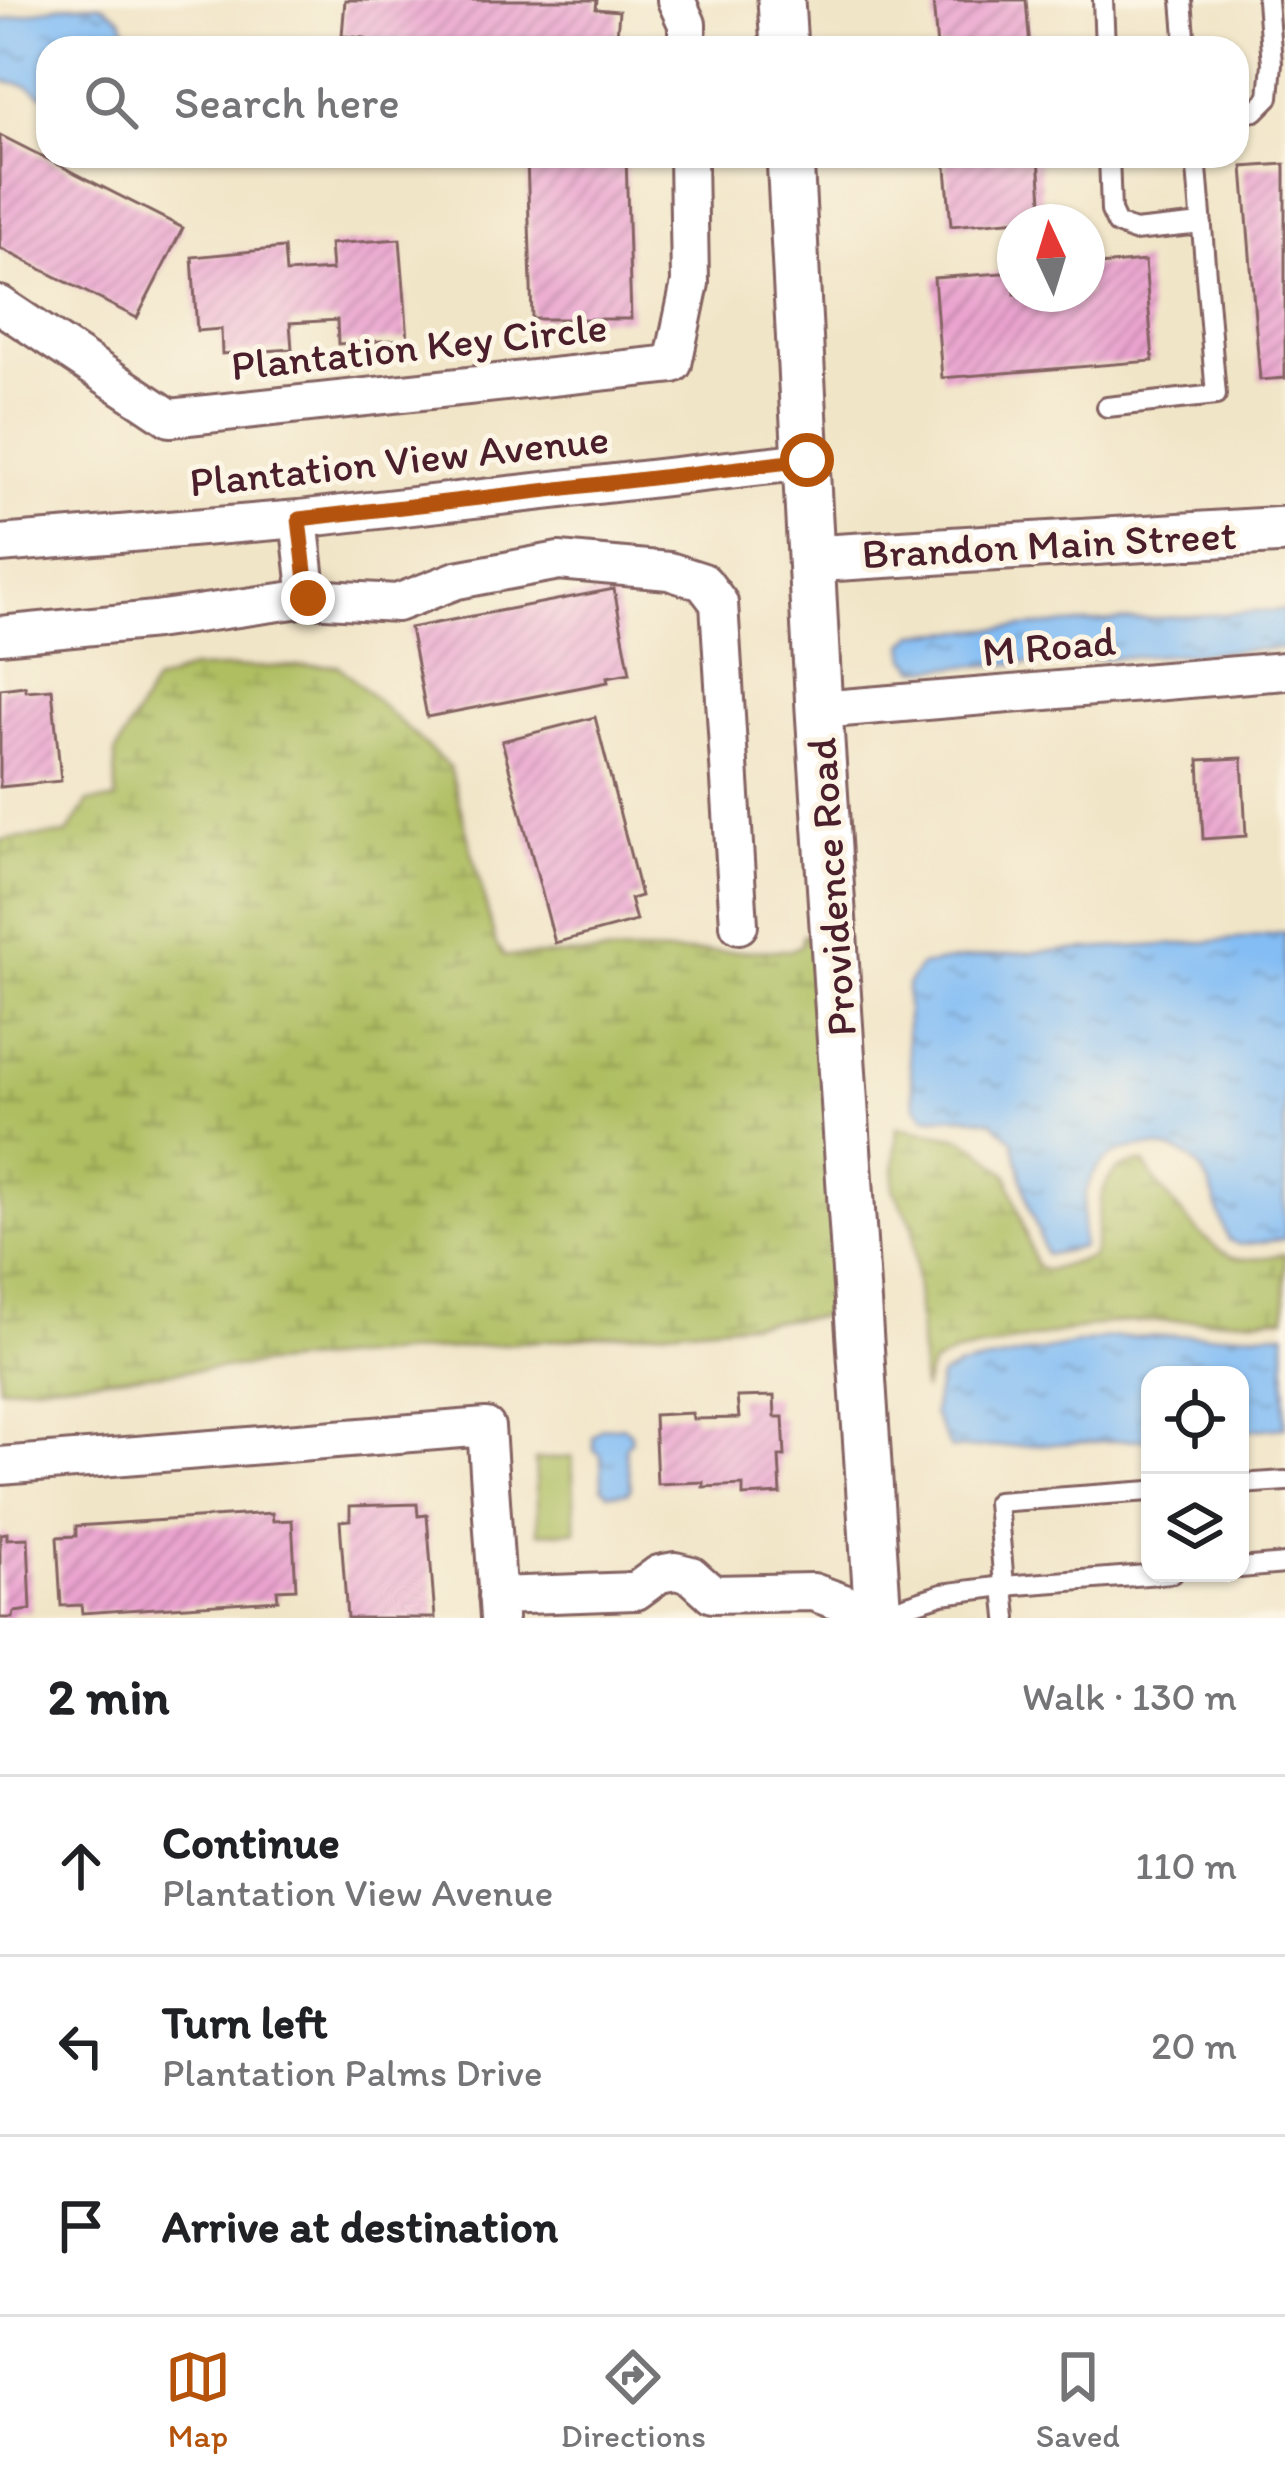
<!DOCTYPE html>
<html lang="en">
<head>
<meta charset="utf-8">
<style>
  :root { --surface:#fff; --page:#f6f6f6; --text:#202124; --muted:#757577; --line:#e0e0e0; --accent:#b45309 }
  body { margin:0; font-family:Itim,sans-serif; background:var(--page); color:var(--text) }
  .controls { position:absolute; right:36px; bottom:36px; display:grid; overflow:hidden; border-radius:24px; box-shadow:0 3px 9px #0004 }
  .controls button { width:108px; height:108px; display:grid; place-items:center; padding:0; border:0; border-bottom:3px solid var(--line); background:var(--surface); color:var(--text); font:60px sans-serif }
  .compass { position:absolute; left:997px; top:204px; width:108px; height:108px; border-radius:50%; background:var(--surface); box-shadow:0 3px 9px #0004; rotate:356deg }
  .stop { position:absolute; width:36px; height:36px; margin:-27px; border:9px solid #b45309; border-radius:50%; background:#fff }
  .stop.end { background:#b45309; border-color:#fff; box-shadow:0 3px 12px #0008 }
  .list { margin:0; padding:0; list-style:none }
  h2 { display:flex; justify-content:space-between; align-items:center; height:156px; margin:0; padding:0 48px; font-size:51px }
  h2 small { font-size:39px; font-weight:400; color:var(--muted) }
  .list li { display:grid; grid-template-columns:78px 1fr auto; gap:36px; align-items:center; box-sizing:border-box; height:180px; padding:0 48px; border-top:3px solid var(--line) }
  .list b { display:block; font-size:45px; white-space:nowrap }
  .list p { margin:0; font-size:39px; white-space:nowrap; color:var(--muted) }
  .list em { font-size:39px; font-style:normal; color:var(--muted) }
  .icon { flex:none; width:66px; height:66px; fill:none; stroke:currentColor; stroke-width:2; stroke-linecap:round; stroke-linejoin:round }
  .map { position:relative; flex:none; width:1285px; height:1618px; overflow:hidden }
  .search { position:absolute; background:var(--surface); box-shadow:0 3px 9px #0004; left:36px; right:36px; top:36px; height:132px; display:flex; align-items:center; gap:30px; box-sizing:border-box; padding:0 42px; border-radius:36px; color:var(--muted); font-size:45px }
  .sheet { height:696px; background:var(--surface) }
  nav { display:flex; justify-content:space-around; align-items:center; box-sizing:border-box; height:168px; border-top:3px solid var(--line); background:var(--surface); font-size:33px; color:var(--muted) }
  nav a { display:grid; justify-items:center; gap:6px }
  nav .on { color:var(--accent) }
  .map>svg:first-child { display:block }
</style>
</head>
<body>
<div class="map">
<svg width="1285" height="1618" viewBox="0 0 1285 1618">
  <defs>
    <pattern id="wetland-marsh" width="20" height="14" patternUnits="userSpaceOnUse" patternTransform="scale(3)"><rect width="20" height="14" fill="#aebe60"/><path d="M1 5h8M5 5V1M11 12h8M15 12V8" fill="none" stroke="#909a4f"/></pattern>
    <pattern id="water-ripples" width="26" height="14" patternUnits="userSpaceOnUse" patternTransform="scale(3)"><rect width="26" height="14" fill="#83bdf4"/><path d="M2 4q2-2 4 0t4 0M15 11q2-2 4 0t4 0" fill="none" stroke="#6d99c6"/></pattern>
    <pattern id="building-hatch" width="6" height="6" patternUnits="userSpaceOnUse" patternTransform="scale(3)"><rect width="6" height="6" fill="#eaa3cf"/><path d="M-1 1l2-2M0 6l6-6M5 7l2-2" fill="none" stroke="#c084a8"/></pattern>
  </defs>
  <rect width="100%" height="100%" fill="#fcf5e5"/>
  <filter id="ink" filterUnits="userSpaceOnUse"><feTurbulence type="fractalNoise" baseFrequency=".00833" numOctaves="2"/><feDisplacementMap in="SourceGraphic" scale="24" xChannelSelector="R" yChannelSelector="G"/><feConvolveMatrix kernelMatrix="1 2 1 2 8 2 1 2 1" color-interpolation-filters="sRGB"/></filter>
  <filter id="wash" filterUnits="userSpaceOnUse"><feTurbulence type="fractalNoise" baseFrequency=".004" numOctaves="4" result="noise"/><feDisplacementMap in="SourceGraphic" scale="48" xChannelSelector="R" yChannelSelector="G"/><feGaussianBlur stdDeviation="2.7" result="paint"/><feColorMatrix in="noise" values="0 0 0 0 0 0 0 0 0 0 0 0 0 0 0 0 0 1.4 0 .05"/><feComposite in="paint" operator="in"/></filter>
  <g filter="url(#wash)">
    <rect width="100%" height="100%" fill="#f1e5c7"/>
    <path fill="#aebe60" stroke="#7c6e46" stroke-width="3" d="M572,1457l4,74 -38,2 -3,-73z"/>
    <path fill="url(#wetland-marsh)" stroke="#7c6e46" stroke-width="3" d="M338,665l112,103 46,176 8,12 287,-6 10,-5 2,-10 15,-1 24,381 -842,72v-547l67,-6 21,-32 28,-2 -1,-46 39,-71 37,-14z
      M897,1127l64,11 19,11 28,27 26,85 6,8 9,1 43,-13c12,-35 -4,-93 52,-94 15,25 64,89 93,95 15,3 33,-2 48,-4v63l-177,6 -155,31 -22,12 -8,25 -10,-166 -20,-36z"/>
    <path fill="url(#water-ripples)" stroke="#666e90" stroke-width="3" d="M101,4l20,14 13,30h-86v50l-22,-13 -26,-5v-59l59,-15z
      M1285,610v38l-368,21 -10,-11 -2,-14 10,-10z
      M1285,932v307l-45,6 -11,-5c-12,-23 -14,-58 -34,-77 -26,-25 -82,-21 -101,10 -13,20 -11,51 -12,74l-36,8 -16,-46 -17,-69 -21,-19 -26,-5 -40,1 -11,-12 -8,-63v-57l13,-19c121,-23 245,-13 365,-34z
      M1285,1332v95l-45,4v-56h-90v64l-199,10 -18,-35 7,-37 19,-10 149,-29z
      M623,1426l8,7v8l-6,6 6,41 -4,5h-19l-6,-5 -1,-33 -7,-5 -1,-13 9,-9z"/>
    <g id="blocks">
      <path fill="url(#building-hatch)" d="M345,0h252l-1,9 23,2 -3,37h-252l1,-10 -23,-2z
        M933,0h93l4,48h-93z
        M0,135l183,93 -46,90 -137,-70z
        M527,156h99l5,163h-99z
        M945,156h94l4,62 -92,8z
        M1285,164v214l-25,2 -17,-213z
        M400,239l8,100 -70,5 -1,-24 -47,3 2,26 -70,5 -1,-25 -24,2 -5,-74 92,-9 2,25 46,-3 -2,-26z
        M1145,261l8,100 -211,17 -8,-100 81,-6v22h72v-28z
        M614,589l16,84 -23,4 1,5 -181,35 -17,-89z
        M25,686l1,5 26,-2 9,92 -61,6v-98z
        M595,717l46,179 -11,3 6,22 -81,22 -53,-202z
        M1242,758l4,78 -43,3 -4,-79z
        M774,1396l1,21h8l2,39h-6l2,38 -38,2v-11l-40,2v-5l-46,2 -3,-69 38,-2 1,6 46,-1 -2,-21z
        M417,1504l1,12 9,-1 8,103h-88l-7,-97 10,-1v-14z
        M272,1513l1,8 19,-1 4,69 -19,1 1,10 -196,13 -1,-8 -20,1 -4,-69 19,-1v-10z
        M7,1533v6l21,-1 3,72 -17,2 -1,6h-13v-84z"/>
    </g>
  </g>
  <g filter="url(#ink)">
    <use href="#blocks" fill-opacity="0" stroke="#846462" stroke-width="3"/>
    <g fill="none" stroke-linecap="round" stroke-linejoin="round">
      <g stroke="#846462" stroke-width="24">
        <path id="service" d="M1103,0l2,48
          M1182,0l4,48
          M1237,114l18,-3 14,-14 3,-34 -5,-63
          M1109,156l2,55 6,13 17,7 68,-7
          M1107,407l109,-12 -20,-239
          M1240,1484l45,-3
          M1240,1568l45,-4
          M877,1615l65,-21 62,-8 -7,-84 153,-11
          M1007,1618l-3,-32 169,-13"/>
      </g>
      <g stroke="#846462" stroke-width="42">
        <path id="minor" d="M676,0l11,24v24
          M0,305l170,113 503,-54 17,-81 -2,-127
          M299,519l9,79
          M0,544l299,-25 508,-58
          M0,635l155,-15 153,-22 89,5 60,-23 102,-19 110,10 34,11 16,21 20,322
          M819,710l466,-39
          M0,1466l486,-39 13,191
          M497,1596l139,-5 23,-17 16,-3 16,4 21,19 101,-2 64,23"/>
      </g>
      <g stroke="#846462" stroke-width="51">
        <path id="tertiary" d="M781,0l3,48
          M790,156l29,554 59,908
          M812,559l473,-29"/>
      </g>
      <use href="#service" stroke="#fff" stroke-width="18"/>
      <use href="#minor" stroke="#fff" stroke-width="36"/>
      <use href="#tertiary" stroke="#fff" stroke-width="45"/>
    </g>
  </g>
  <g fill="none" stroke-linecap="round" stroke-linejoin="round" filter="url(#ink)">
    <path stroke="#b45309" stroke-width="15" d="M308,598l-9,-79 508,-59"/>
  </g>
  <g text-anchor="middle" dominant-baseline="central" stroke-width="10" stroke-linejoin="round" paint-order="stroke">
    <g font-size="42" fill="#4a1f2b" stroke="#fcf5e5">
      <text transform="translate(419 346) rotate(-6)">Plantation Key Circle</text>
      <text transform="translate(399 460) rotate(-6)">Plantation View Avenue</text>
      <text transform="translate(1049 544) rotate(-3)">Brandon Main Street</text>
      <text transform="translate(1049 646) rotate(-5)">M Road</text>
      <text transform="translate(831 887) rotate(-94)">Providence Road</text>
    </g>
  </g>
</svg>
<div class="controls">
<button><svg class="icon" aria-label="locate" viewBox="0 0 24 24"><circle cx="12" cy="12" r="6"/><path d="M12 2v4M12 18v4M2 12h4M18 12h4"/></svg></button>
<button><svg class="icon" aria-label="layers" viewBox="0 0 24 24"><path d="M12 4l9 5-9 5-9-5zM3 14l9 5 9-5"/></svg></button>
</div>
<svg class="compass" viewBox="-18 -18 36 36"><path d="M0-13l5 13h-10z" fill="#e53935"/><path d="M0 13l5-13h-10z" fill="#757577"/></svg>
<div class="stop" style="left:807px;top:460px"></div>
<div class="stop end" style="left:308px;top:598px"></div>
<div class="search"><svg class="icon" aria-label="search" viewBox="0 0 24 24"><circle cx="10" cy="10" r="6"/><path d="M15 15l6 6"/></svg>Search here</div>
</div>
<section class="sheet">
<h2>2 min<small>Walk · 130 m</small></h2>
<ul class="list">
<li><svg class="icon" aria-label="ahead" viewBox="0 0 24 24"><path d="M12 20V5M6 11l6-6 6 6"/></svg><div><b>Continue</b><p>Plantation View Avenue</p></div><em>110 m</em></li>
<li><svg class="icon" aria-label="left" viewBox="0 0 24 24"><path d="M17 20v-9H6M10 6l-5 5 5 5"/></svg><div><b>Turn left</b><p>Plantation Palms Drive</p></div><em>20 m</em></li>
<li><svg class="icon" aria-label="arrive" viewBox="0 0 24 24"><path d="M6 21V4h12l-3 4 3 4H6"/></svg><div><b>Arrive at destination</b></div></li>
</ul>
</section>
<nav>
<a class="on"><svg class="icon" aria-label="map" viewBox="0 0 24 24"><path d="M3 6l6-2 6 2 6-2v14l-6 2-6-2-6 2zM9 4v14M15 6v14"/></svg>Map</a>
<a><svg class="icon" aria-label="directions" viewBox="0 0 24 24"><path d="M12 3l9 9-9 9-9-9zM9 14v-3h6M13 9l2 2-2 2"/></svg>Directions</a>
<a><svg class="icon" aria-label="saved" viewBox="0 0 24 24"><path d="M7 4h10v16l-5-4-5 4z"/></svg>Saved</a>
</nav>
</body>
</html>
